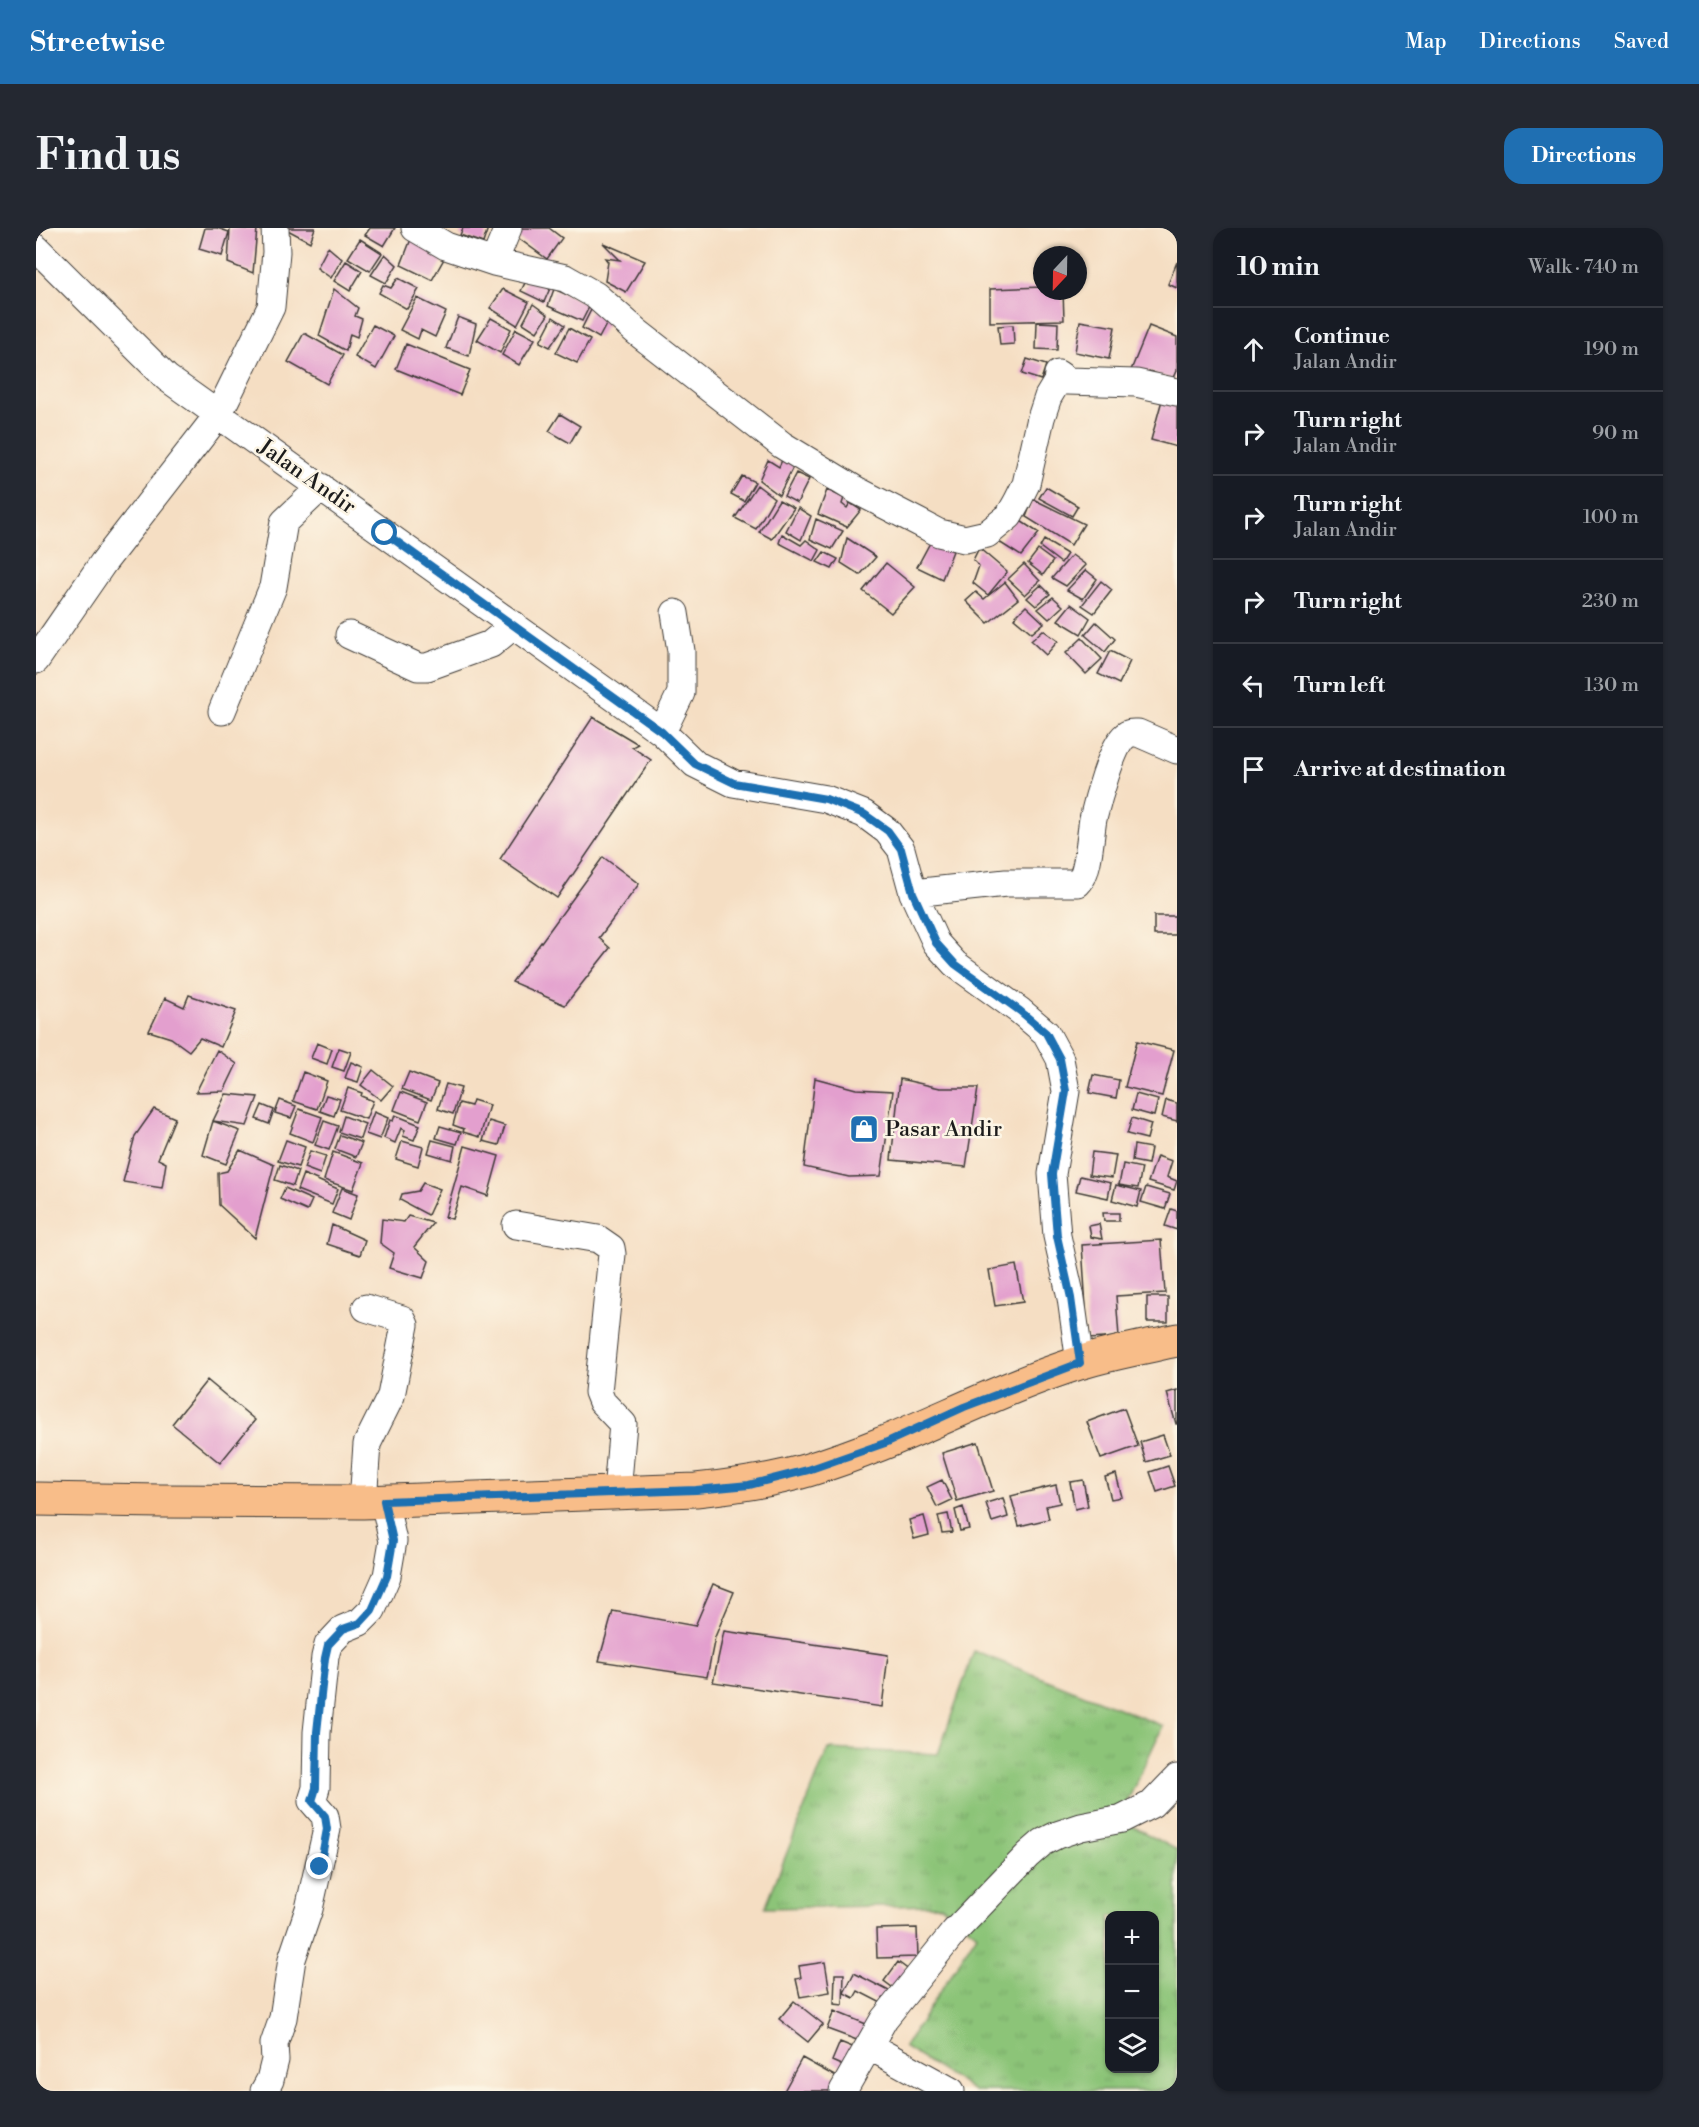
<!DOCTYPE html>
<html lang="en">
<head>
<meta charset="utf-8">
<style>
  :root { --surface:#171b24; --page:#242831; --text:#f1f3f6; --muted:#9ea1a6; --line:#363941; --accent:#1f6fb2 }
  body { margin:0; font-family:"Libre Bodoni",serif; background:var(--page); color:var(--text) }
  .controls { position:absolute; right:18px; bottom:18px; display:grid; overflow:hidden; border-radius:12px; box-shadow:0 2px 4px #0004 }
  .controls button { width:54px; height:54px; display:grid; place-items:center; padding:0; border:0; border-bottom:2px solid var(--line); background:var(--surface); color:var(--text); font:30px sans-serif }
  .compass { position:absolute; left:997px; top:18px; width:54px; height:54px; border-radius:50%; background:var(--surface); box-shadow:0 2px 4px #0004; rotate:202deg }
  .stop { position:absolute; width:18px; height:18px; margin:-14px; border:4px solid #1f6fb2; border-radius:50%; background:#fff }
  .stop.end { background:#1f6fb2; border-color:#fff; box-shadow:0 2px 6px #0008 }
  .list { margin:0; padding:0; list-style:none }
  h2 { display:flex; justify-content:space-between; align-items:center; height:78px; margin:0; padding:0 24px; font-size:26px }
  h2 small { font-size:20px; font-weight:400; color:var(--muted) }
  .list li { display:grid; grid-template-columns:39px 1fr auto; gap:18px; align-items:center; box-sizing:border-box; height:84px; padding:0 24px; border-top:2px solid var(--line) }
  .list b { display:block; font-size:22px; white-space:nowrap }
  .list p { margin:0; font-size:20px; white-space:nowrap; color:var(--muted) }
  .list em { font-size:20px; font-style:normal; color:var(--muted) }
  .icon { flex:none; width:33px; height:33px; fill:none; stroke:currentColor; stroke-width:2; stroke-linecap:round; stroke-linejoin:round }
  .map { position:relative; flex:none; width:1141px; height:1863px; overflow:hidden; border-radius:18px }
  header { display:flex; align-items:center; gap:36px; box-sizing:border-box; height:84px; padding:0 30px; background:var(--accent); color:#fff }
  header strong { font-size:28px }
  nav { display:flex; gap:33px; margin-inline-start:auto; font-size:21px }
  .intro { display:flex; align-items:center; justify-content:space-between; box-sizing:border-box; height:144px; padding:0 36px }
  h1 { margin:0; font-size:42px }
  .button { padding:15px 27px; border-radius:18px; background:var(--accent); color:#fff; font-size:21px; font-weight:700 }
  main { display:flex; gap:36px; padding:0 36px }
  aside { flex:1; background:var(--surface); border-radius:18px; box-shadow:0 2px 4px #0004 }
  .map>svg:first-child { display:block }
</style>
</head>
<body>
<header>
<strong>Streetwise</strong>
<nav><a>Map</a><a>Directions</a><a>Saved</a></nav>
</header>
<div class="intro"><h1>Find us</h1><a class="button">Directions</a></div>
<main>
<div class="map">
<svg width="1141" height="1863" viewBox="0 0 1141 1863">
  <defs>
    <pattern id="grass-tufts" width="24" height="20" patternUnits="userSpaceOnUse" patternTransform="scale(1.5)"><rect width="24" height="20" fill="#8cc478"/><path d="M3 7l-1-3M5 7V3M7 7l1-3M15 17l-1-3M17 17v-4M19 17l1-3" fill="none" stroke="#78a867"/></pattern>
  </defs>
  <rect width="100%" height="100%" fill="#fcf5e5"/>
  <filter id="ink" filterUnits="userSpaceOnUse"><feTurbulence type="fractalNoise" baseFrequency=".0167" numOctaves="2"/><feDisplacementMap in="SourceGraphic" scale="12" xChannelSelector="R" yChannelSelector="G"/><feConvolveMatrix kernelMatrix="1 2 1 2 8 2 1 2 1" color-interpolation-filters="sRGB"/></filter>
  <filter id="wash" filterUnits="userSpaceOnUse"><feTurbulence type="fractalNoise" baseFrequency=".008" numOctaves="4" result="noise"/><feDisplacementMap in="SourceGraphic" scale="24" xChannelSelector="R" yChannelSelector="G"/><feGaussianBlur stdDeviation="1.35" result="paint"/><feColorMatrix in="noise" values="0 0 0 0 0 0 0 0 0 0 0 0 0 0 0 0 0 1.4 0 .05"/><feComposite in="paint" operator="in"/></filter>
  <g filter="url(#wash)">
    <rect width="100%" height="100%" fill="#f5dec3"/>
    <path fill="url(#grass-tufts)" stroke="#54704a" stroke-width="1.5" fill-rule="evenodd" d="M938,1423l189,75 -44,93 58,31v241h-203l-70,-44 73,-113 -36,-29 -176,3 63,-159 110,5zM1074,1688h44v152h-44z"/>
    <g id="blocks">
      <path fill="#e39fce" d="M169,0h12l12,4 -7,24 -23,-7z
        M194,0l27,1 -4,44 -25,-10z
        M248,0h31l-5,14z
        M334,0h25l-11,18 -19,-11z
        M427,0h25l-5,15 -23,-8z
        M483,0h30l13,10 -15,21 -33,-24z
        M324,11l22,14 -12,18 -22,-13z
        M375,11l34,18 -13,23 -31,-15z
        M567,15l42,18 -19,31 -21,-11 3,-19 -3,-4 15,2z
        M292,19l14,12 -11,19 -14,-10z
        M349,26l12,11 -11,18 -15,-8z
        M310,33l16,10 -12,20 -16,-10z
        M1141,34v26l-9,-4z
        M493,47l22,11 -7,16 -23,-11z
        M362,50l21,11 -12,20 -28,-16 4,-8 8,3z
        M1006,59v4h21l1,29 -74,2v-33z
        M298,61l24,19 -3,8 7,3 -5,18 -7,-3 -4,17 -27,-15z
        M467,61l26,13 -12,23 -27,-17z
        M518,61l36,16 -8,16 -34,-15z
        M381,70l29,14 -11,25 -14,-7 -3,9 -18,-9z
        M497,76l15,11 -11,17 -14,-9z
        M556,80l16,13 -9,17 -17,-10z
        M422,89l18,7 -7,32 -23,-8z
        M517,89l12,8 -15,22 -10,-5z
        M455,90l20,11 -11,24 -23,-13z
        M1044,93l35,6 -6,32 -34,-7z
        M1001,94l21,1 -1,27 -21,-1z
        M337,97l21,11 -18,33 -21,-12z
        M977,97l1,19 -14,1 -2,-19z
        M1113,98l28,11v34l-4,9 -24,-9 -4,10 -16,-6z
        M533,100l21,12 -13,23 -21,-10z
        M480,101l19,10 -16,26 -17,-10z
        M268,105l39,22 -16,29 -39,-22z
        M370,116l64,26 -10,25 -64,-26z
        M991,131l19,6 -5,15 -19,-6z
        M1126,172l15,4v43l-26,-7z
        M524,186l20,12 -10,17 -21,-12z
        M732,232l11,7 3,-7 12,5 -15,30 -20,-15z
        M760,245l13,6 -12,24 -13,-7z
        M706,248l13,6 -11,19 -13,-7z
        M721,257l17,13 -18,31 -21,-11z
        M1010,259l32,19 -6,10 -33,-18z
        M791,262l17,8 -2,6 5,4 3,-5 11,7 -14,17 -29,-13z
        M997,271l51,25 -13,21 -45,-28z
        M743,272l15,8 -22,31 -13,-7z
        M762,280l13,8 -10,24 -15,-9z
        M980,290l23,15 -18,23 -22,-14z
        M780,291l27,12 -11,18 -22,-10z
        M746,306l19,11 5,-5 14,10 -6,11 -35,-18z
        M811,310l29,19 -16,18 -19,-12z
        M1008,312l23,14 -6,9 -21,-16z
        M895,313l22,10 -11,28 -25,-12z
        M943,320l28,24 -19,23 -15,-12 6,-17 -6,-6z
        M1002,322l15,11 -10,14 -15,-12z
        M788,324l14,7 -6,10 -15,-7z
        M1036,327l14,10 -20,21 -14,-8z
        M850,335l29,24 -24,26 -28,-22z
        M988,336l16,17 -15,14 -17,-16z
        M1050,342l11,9 -14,20 -16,-9z
        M1065,353l11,9 -18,23 -12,-8z
        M969,354l13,17 -30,24 -22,-22 10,-9 8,7z
        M1005,357l9,9 -14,12 -9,-8z
        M1017,369l10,9 -14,13 -11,-10z
        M1035,376l19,14 -9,16 -23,-14z
        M990,378l18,17 -12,10 -18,-15z
        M1060,394l19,17 -10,13 -20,-17z
        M1007,402l15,11 -12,14 -15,-14z
        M1046,410l20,21 -16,15 -20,-21z
        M1074,423l20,10 -11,23 -21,-10z
        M557,489l45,27 -6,3 19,13 -94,138 -57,-39z
        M567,629l36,27 -40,54 11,10 -45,57 -53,-23z
        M1118,688h21v19h-21z
        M153,767l47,16 -15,36 -21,-9 -11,13 -18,-13 -22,-7 16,-33 19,9z
        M1101,813l37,9 -12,46 -37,-9z
        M281,815l15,6 -5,15 -16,-6z
        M303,820l12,4 -7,19 -12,-4z
        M181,822l20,14 -13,27 -28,1z
        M315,834l12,5 -5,15 -13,-4z
        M337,842l20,16 -12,14 -20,-15z
        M267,844l24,9 -10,28 -24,-8z
        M373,844l29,11 -7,17 -29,-11z
        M1057,847l26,5 -3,18 -27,-5z
        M779,850l41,11 37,2 -12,85 -32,1 -45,-10z
        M864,851l40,9h38l-12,79 -75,-7z
        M410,856l15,4 -8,26 -15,-5z
        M312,860l14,5 -1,3 12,5 -7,18 -26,-9z
        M365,864l26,10 -7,18 -26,-10z
        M190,866l32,3 -11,29 -34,-5z
        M1100,866l22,6 -4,16 -22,-6z
        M290,867l14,4 -6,17 -14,-5z
        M244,872l16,6 -5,12 -16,-5z
        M437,872l16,5 -9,32 -17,-5 1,-3 -11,-4 6,-22 12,3z
        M1130,872l11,3v18l-15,-4z
        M226,877l12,5 -5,14 -13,-5z
        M118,881l21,9 -17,41 8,4 -4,25 -39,-6 12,-46z
        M263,881l23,8 -9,25 -23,-9z
        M338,884l14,6 -8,21 -14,-5z
        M359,887l25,10 -6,15 -11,-4 2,-6 -4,-2 -6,15 -11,-5 6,-18 3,1z
        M308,888l21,8 -5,15 -21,-7z
        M1096,890l19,6 -4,15 -20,-5z
        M177,893l27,10 -14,33 -23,-9z
        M288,893l14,5 -9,24 -14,-5z
        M453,893l16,5 -6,19 -16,-4z
        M404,898l21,6 -4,12 -21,-6z
        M304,907l22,8 -6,14 -21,-8z
        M250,912l19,7 -7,20 -20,-6z
        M396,912l23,6 -3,14 -24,-7z
        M366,913l21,6 -5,19 -22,-7z
        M1098,917l17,3 -3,16 -16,-3z
        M429,918l34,10 -11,40 -26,-9 -10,32 -7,-2z
        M204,922l34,15 -19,73 -36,-33 -1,-32 9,-2z
        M274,923l16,5 -6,18 -16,-6z
        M297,924l30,11 -10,27 -29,-10z
        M1056,924l24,3 -4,23 -23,-3z
        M1121,928l15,5 -5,16 10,4 -3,9 -26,-8z
        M1087,936l19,4 -4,20 -19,-3z
        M244,937l18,6 -5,15 -18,-6z
        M267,946l35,15 -6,15 -35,-14z
        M1044,948l31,7 -3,15 -32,-7z
        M387,955l17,6 -12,26 -28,-15 2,-6 16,-3z
        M1080,957l25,6 -4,16 -25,-7z
        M1110,959l24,7 -5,15 -24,-7z
        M249,960l27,12 -5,11 -27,-12z
        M306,960l16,6 -9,26 -17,-7z
        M1135,981l6,2v19l-12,-4z
        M1067,985h16v8h-15z
        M372,988l25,7 -19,24 15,14 -6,17 -34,-10 5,-15 -14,-10 2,-24 22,3z
        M1063,996l3,15 -11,-2 -2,-11z
        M296,997l33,15 -5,15 -33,-11z
        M1125,1012l4,53 -49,3 3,41 -31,2 -6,-94z
        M980,1037l7,37 -28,4 -6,-36z
        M1111,1069h21v25h-21z
        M171,1152l48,40 -35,43 -48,-39z
        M1141,1162v34h-1l-9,-31z
        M1088,1180l14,38 -37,13 -14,-37z
        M1127,1207l7,20 -24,7 -6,-20z
        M942,1214l15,49 -36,10 -15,-48z
        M1132,1238l7,20 -18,6 -7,-20z
        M1080,1246l6,23 -11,2 -6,-22z
        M906,1252l10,20 -15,7 -10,-20z
        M1047,1252l5,26 -13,3 -5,-27z
        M1020,1257l4,18 -14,3 3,13 -30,7 -8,-30z
        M967,1270l5,19 -16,5 -6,-19z
        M927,1279l6,22 -9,2 -5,-21z
        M912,1286l4,18 -10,1 -4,-17z
        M888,1288l5,19 -15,4 -5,-19z
        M677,1356l21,8 -19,45 -8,40 -108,-16 14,-50 82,15z
        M688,1403l164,24 -6,52 -169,-25z
        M881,1700l1,29 -41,1 -1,-29z
        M789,1734l5,30 -30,5 -4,-18 5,-1 -2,-12z
        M862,1734l12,9 -14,19 -12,-9z
        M818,1745l39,20 -6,13 -29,-15 -4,7 -10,-5z
        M799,1746h9l-1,31 -9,-1z
        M758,1773l29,23 -15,18 -29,-23z
        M798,1783l37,15 -6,17 -38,-14z
        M804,1814l20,8 -8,20 -20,-9z
        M766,1830l38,21 1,12h-57z"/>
    </g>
  </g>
  <g filter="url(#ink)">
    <use href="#blocks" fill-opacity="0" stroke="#3d3935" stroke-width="1.5"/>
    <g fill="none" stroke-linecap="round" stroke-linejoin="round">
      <g stroke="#3d3935" stroke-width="29">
        <path id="minor" d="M379,0l31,18 48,16 71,16 30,17 42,37 145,113 74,45 62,32 21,11 26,6 22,-5 22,-18 8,-14 9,-18 15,-66 7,-21 9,-15 1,-8 10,7 68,2 41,9
          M0,20l131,130 455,325 40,29 33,32 38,19 93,16 38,15 23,17 14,18 12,44 23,50 19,21 65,47 26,22 14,26 6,32 -14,83 5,62 14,62 9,65
          M458,34l14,-34
          M313,407l69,32h9l64,-23 23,-19
          M0,432l67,-97 115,-148 53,-108 5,-55 -1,-24
          M186,483l51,-124 11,-65 37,-35
          M626,504l19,-39v-42l-6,-38
          M877,665l93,-10h72c11,-10 12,-48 15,-64 4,-17 19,-73 32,-83 4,-4 8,-3 13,-3l39,17
          M480,997l82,14 13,9 1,6 -14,138 4,10 21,22 -6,68
          M327,1274l4,-58 24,-48 14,-71 -3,-6 -36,-11
          M833,1818l82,45
          M228,1863l6,-11 5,-20 -1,-16 9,-26 9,-59 17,-50 18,-80 -2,-13 -13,-15 4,-13 1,-56 8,-75 3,-12 15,-16 17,-7 12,-12 15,-34 6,-35 -9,-40
          M807,1863l41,-72 71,-88 73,-76 15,-13 14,-7 24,-8 41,-8 30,-15 25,-26"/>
      </g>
      <g stroke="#3d3935" stroke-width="35">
        <path id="major" d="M0,1271l125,2 202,1 333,-12c38,-4 76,-9 112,-20 94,-28 179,-78 271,-107 32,-10 66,-16 98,-23"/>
      </g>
      <use href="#minor" stroke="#fff" stroke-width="27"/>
      <use href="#major" stroke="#f8bd89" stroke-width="33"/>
    </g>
  </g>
  <g fill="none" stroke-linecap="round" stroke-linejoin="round" filter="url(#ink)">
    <path stroke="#1f6fb2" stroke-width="8" d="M284,1639l7,-38 -2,-13 -13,-15 4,-13 1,-56 8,-74 3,-13 15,-16 17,-6 12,-13 15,-34 6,-35 -9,-40 312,-11 53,-5 59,-15 77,-27 79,-36 116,-44 -9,-65 -14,-62 -5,-62 14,-83 -6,-32 -14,-26 -26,-22 -65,-47 -19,-21 -23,-50 -12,-44 -13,-18 -24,-17 -38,-15 -92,-16 -39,-19 -33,-32 -277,-199"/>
  </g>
  <defs>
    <g id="shop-square" transform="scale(1.5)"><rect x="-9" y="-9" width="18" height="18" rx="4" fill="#1f6fb2" stroke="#fcf5e5"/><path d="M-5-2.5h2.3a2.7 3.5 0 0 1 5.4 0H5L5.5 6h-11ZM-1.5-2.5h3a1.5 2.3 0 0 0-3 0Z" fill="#fff"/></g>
  </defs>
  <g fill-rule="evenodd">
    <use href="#shop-square" x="828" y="901"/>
  </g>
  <g text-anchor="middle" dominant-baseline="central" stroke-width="5" stroke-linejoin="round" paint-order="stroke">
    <g font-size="22" fill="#1c1c1c" stroke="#fcf5e5">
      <text transform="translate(271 249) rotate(35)">Jalan Andir</text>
    </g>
    <g font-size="22" fill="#1c1c1c" stroke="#fcf5e5" text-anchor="start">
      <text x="849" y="901">Pasar Andir</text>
    </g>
  </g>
</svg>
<div class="controls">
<button>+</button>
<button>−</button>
<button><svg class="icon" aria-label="layers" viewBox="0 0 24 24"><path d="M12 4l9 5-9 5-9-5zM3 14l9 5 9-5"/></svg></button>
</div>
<svg class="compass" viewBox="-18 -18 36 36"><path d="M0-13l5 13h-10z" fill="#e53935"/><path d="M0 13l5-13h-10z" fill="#9ea1a6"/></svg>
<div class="stop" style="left:349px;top:305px"></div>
<div class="stop end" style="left:284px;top:1639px"></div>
</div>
<aside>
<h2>10 min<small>Walk · 740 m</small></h2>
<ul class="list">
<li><svg class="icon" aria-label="ahead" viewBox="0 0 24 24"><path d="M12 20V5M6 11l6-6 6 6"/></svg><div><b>Continue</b><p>Jalan Andir</p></div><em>190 m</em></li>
<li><svg class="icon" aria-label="right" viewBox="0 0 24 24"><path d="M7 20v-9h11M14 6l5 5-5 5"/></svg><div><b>Turn right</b><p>Jalan Andir</p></div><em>90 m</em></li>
<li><svg class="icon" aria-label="right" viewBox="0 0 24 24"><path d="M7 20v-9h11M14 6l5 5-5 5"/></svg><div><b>Turn right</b><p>Jalan Andir</p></div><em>100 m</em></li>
<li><svg class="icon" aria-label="right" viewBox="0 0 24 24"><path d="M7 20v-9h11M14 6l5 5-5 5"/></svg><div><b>Turn right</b></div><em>230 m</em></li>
<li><svg class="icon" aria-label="left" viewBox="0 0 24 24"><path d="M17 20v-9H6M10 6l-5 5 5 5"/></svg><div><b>Turn left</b></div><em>130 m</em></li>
<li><svg class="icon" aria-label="arrive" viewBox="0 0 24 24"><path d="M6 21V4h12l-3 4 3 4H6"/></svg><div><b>Arrive at destination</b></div></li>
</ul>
</aside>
</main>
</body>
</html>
